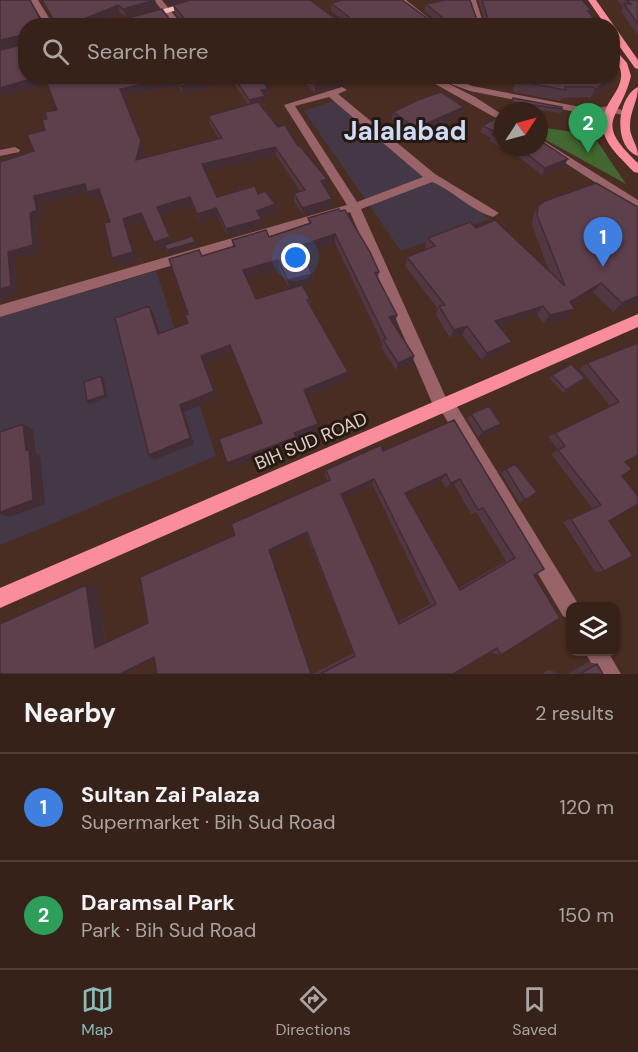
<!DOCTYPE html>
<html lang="en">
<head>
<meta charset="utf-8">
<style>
  :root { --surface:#37221a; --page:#3e2a23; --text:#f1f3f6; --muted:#aaa4a2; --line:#513f39; --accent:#8bbbb9 }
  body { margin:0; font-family:"DM Sans",sans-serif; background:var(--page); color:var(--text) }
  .controls { position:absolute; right:18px; bottom:18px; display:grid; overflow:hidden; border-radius:12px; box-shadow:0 2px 4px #0004 }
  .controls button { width:54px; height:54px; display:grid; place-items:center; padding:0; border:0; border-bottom:2px solid var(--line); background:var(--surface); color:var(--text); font:30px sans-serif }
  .compass { position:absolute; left:494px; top:102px; width:54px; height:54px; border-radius:50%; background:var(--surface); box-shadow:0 2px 4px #0004; rotate:54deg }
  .you { position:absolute; left:296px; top:258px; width:21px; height:21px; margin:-15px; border:4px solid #fff; border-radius:50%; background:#1a73e8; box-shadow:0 0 0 9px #1a73e833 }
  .badge { display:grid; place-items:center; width:39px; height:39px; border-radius:50%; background:var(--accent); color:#fff; font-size:20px; font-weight:700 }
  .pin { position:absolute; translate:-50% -50px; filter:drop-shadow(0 2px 3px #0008) }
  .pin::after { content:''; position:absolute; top:32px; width:21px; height:18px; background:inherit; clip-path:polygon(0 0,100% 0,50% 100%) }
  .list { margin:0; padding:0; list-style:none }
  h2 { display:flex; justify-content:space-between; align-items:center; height:78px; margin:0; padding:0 24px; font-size:26px }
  h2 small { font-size:20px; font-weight:400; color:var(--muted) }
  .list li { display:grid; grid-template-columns:39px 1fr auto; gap:18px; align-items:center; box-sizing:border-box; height:108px; padding:0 24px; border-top:2px solid var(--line) }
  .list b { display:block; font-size:22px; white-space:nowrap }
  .list p { margin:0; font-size:20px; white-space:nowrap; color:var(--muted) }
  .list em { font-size:20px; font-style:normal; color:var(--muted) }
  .icon { flex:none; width:33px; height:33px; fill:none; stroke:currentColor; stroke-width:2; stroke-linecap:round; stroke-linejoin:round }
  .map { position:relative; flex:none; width:638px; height:674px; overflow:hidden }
  .search { position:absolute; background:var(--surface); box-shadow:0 2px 4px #0004; left:18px; right:18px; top:18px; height:66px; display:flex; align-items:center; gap:15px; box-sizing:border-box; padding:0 21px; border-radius:24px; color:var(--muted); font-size:22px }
  .sheet { height:294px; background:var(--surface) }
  nav { display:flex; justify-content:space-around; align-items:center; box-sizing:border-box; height:84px; border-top:2px solid var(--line); background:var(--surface); font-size:16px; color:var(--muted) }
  nav a { display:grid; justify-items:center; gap:3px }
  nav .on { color:var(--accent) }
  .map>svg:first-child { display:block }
</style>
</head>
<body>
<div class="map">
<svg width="638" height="674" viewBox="0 0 638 674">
  <rect width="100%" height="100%" fill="#492d22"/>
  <path fill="#453846" d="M336,100l98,80 56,39 -89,32 -97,-140z
    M156,271l60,185 -216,89v-228z"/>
  <path fill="#436730" d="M539,127l54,8 33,49 -87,-48z"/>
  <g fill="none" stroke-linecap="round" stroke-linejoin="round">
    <path fill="#986369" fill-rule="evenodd" d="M30,0h8l16,26h-8z
      M154,0h8l21,26h-9z
      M397,0h9l33,26h-10z
      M468,0h8l8,26h-8z
      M421,76h26l25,10 119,23 18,-3 23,7 -5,3 -18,-4 -18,3 -121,-24 -25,-9 30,15 28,18v7z
      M342,87l5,3 -9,4 97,80 64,39 -6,4c-23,-7 -39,-26 -61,-35l-71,27 85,189 7,2 124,202 2,4h-9v13l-7,-3 -120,-202 -7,-2 -86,-200 -350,105v-12l347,-100 -63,-100zM329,97l94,80 -66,25 -62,-96z
      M539,138l99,62v10l-99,-64z
      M15,147l5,3 -1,2 -19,4v-6z
      M585,652h23l13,22h-24z"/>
    <path fill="#f98d9b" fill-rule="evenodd" d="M588,0h8l42,60v9l-3,-1 -23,-32v-10h-6z
      M612,46l15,17 4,13c-11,45 -39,44 7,87v10l-4,-1c-22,-23 -43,-39 -24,-71 5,-8 11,-16 11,-25 1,-12 -9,-18 -9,-30z
      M638,87c0,14 -8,24 -8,38 -1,12 8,19 8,31 -26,-9 -21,-59 0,-69z
      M638,314v13l-638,281v-20z"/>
    <path fill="#f0babf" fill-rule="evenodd" d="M195,0h16l-88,26h-18z"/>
  </g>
  <path fill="#513741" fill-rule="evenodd" d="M0,0h30l10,19h12l-11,-19h114l2,8 -31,8 -6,-3 -16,7h16l42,-11 8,11h11l-6,-7 -2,-8 18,-5h119l27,20h6l-12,-9v-8l13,-3h58l28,20h5l-11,-9 2,-7 20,-4h24l7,20h7l-6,-20h104l10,11 -2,4 4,4 -1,7h-567v50h234l8,13 1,8 -4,1 1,6 -5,2 17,21 7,-2 13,21h2l27,33v8l-2,1 7,11v8l-29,8 -9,-14v-8l6,-2 -24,-36 -70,16 11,26 38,-11 3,8 7,-3 10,13 1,8 -16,6 2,9 -34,10 -10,-21 -19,6 -7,-17 -32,10 12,27 20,-6 4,10 -28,8 -2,-7 -9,3 -12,-29 -18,6 10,33 -20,6 -5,-8 -8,-35 6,-1 -8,-25 -11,3 -4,-8 -47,12 2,14 -6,2 3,33 -25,6 4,34 -13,4v2l-5,2v-139l34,-11 -7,-16 18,-5 -3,-10 5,-1 -2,-7 12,-2 -10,-26 -42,12 -5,-7v-39l22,-5v-1l-22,5zM233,82l15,23 -40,11 2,8 9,15 -77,19 2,-9 -20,-52 54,-12 5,9z
    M617,0h21v36l-17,-25 2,-5z
    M354,76l-1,6 -38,11 -17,-16z
    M516,76h62l7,2v-2h29l-6,11 -19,13v-3l-27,1 -2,3 -47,-9z
    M513,98l49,11 -1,4 -50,-7z
    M464,107l-3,8 -47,21 -22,-17 1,-7z
    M503,116v31h36l2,-6 23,25 -22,9 -26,-20 -2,1 -24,-15 1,-3 -11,-6 2,-6z
    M538,206l100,1v94l-25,11 -20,-20 -21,13 -4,13 -25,6 -6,-10 -38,13 13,15 -6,8 -24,10 -20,-25 -12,3 -14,-23 2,-6 -33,-43 2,-9 20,-8 -2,-2 3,-9 48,-10 73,44 -17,-48 1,-8z
    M339,209l40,63 -1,6 19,37 -2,8h-2l21,33 -2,7 -16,7 -15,-23 1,-4 -47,-100 -31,11 8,20 1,8 -11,3 8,14v6l38,67 -1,7 -40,17 11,28v5l-22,9v4l-66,26 32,-45 -29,-70 -28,10 13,35 -34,14 10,32 -40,16 -5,-5 5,-141 6,19 28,-10 14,-67 31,-9 -1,-7 37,-3 40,-14 -1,-5zM279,269l10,20 -33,10 -9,-21z
    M638,343l-13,119 -16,59 -5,50 -9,1 -32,-50 29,-14 -41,-54 7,-4 -10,-13 7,-4 55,-27 -30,-37 7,-6z
    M552,375l30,6 -19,12 -14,-15z
    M471,414l26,15 -19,8 -11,-18z
    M454,420l80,155 -33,80 -10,-2v-2l-38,23h-140l40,-21 -46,-117 -36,17 41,121h-155l-3,-16 -154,16 97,-88 9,57 42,-20 87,-88 93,-54 -3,-5 1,-6 57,-19zM441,480l5,8 8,-4 17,30 5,-2 30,49 -47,27 -52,-93zM372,484l58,120 -32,18 -56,-124z
    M506,469l19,31 -6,3 -18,-30z
    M588,662l9,2 6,10h-36z
    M548,670l8,2 1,2h-15z"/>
  <path fill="#422d35" d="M155,0l2,8 -31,8 -3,-7z
    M168,0h19l-18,5z
    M118,5l2,8 -31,13 -5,-7z
    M23,35l3,9 -26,5v-9z
    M41,76h3l4,8 -43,12 -5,-7v-1z
    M221,76h11l1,6 -50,12 -2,-8z
    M345,76h9l-1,6 -38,11v-8z
    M614,76l-6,11 -19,13 6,-11z
    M176,77l2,8 -55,12 -3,-8z
    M268,89l1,8 -4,1 1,6 -15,4 -2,-8 12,-10z
    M464,107l-3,8 -47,21 2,-8z
    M141,141l3,8 -5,19 -3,-8z
    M275,147l1,8 -72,17 -2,-8z
    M568,159l-4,7 -22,9 3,-7z
    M327,179v8l-6,2v-8z
    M85,184l14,5 4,8 -12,3 -4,-8 -47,12 2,14 -6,2 3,33 -25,6 4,34 -13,4v2l-5,2v-12l8,-37 22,-39 4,-17z
    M190,197l2,8 -32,10 -3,-8z
    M332,199v8l-29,8 -1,-7z
    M275,204l1,8 -18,7 -1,-8z
    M216,208l2,8 -19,6 -2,-8z
    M141,213l4,8 -18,6 10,33 -20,6 -5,-8 11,-39z
    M261,219l1,8 -34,10 -2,-8z
    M335,234v9l-34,12 -1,-9z
    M170,237l3,8 -16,5 -3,-8z
    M195,242l1,4 -28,8 -1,-4z
    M278,260l1,9 -34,10 -2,-9z
    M312,274l1,8 -24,7 -1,-9z
    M601,283l-8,9 -30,18 7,-8z
    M638,296v5l-25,11 9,-9z
    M149,306l5,8 8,27 -4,-7z
    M543,306l-6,8 -47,16 5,-9z
    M575,309l-7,9 -25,6 7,-9z
    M397,315l-2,8 -8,2 2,-8z
    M467,326l-5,9 -12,3 4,-8z
    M512,342l-6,8 -24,10 5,-7z
    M230,345l3,8 -28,10 13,35 -34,14 10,32 -40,16 -5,-5 31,-50 21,-49z
    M414,356l-2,7 -16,7 2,-7z
    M348,372l-1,7 -42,18 -1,-7z
    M101,376l3,3 3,18 -17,7 -3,-3z
    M23,424l10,6 3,23 4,2 5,49 -35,13 -10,-3v-2l26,-62z
    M318,424v5l-22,9v4l-66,26 -3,-5 67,-30z
    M501,424l-4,5 -19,8 5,-5z
    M446,474l-5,6 -39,18 3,-5z
    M374,479l-2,5 -32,15 1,-5z
    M460,479l-6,5 -8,4 5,-5z
    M307,532v4l-36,17 41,121h-1l-42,-124z
    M86,585l11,1 9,60 -11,2z
    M163,654l-40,20h-3l34,-17z"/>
  <path fill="#5e404c" stroke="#422d35" stroke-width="1.5" fill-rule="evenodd" d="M0,0h30l10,19h13l-11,-19h113l-32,9 -5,-4 -34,14 36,1 42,-11 8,11h11l2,-3 -10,-12 18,-5h119l27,20h10l3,-2 -19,-15 13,-3h58l28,20h11l2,-2 -17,-14 20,-4h24l7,20 11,-1 -6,-19h100l10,11h-4l6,8 -1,7h-567v50h15l-41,12v-38l22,-5 1,-10 -23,5z
    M626,0h12v24l-14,-20h7z
    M612,55l5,12 -3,9 -19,13 -1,-2h-29l1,3 -49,-9 1,-5h60l15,4 -1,-4h20z
    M44,76h177l-40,10 -5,-9 -56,12 21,52 -5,19 86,-22 -14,-22 50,-14 20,25 7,-2 13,21h2l27,33 -6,2 11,18 -30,9 -8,-15 11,-3 -30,-43 -73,17 15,33 38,-11 3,8 7,-3 10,13 -18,7 4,8 -35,10 -10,-21 -19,6 -7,-17 -33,10 13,30 -16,5 -13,-29 -18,6 10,33 -21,6 -8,-35 6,-1 -11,-33 -12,3 -2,-8 -51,12 3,14 -7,3 3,32 -25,7 3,34 -11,3v-127l34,-11 -7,-16 18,-5 -3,-10 5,-1 -2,-7 12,-2z
    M233,76h27l8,13 -7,1 4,6 -16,4z
    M306,76h39l-30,9z
    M441,92l23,15 -48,21 -23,-16 25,-12z
    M513,98l49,9v2l-50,-7z
    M502,115l1,1v24l-11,-6 4,-2 -14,-6z
    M539,134l2,7 27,18 -23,9 -26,-20 -2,1 -4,-2h26z
    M596,183l42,24v89l-16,7 -21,-20 -31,19 5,7 -25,6 -7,-9 -48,15 17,21 -25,11 -20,-27 -13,4 -15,-24 6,-1 -38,-48 28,-11 -7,-8 42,-16 6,6 19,-8 70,66 -28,-71 1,-9 7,-5z
    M339,209l1,2 5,-1 25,42 9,20 -4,1 22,42 -8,2 25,39 -16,7 -15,-23 3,-1 -51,-105 -35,12 12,28 -24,6 -10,-20 -35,10 13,29 46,-14 8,14 -3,1 41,72 -44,18 14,34 -24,9 2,4 -69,26 -8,-24 43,-16 -32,-78 -29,11 13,35 -34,14 10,33 -41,17 -34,-137 34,-12 9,28 30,-11 -3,-8 3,-1 -19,-55 30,-9 3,6 33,-10 -3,-6 34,-10 3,7 42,-14 -3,-5z
    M192,236l3,6 -28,8 -2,-5z
    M638,343v112l-13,7 7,7 -10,7 16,20v8l-29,17 24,35 -29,15 -33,-52 30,-14 -43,-55 7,-4 -10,-13 64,-31 -32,-39z
    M571,364l14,14 -19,12 -14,-15z
    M101,376l4,19 -18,6 -3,-19z
    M489,406l12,18 -18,8 -12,-18z
    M454,420l90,149 -10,6 26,43 -59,37 -4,-7 -44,26h-133l35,-18 -48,-124 -38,18 42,124h-154l-3,-17 -34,17h-120v-50l86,-39 9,63 53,-25 -8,-46 95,-42 -4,-11 99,-44 -4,-10 55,-25 2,6zM446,474l5,9 9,-4 18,31 5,-2 32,50 -55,32 -55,-97zM374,479l62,125 -37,20 -58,-130z
    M23,424l3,26 3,-1 4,51 -33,12v-80z
    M515,464l22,28 -12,8 -19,-31z
    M597,664l6,10h-23z"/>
  <g text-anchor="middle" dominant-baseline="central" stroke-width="6" stroke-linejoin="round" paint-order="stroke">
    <g font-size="18" fill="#e2d0c8" stroke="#261914">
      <text transform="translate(311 441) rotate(-23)">BIH SUD ROAD</text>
    </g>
    <g font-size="26" font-weight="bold" fill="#cedbf6" stroke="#261914">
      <text x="405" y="131">Jalalabad</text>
    </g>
  </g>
</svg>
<div class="controls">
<button><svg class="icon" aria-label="layers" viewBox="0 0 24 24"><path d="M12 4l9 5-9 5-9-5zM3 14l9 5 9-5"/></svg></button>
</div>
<svg class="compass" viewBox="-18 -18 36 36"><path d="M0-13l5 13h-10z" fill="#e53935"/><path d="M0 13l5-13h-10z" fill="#aaa4a2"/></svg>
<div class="you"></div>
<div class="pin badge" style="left:603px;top:267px;background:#3f7fe0">1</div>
<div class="pin badge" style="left:588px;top:153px;background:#2e9e5b">2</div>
<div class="search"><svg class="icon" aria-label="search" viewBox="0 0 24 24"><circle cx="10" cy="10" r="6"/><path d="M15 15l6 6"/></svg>Search here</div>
</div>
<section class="sheet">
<h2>Nearby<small>2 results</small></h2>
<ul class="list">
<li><span class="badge" style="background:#3f7fe0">1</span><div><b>Sultan Zai Palaza</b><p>Supermarket · Bih Sud Road</p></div><em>120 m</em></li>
<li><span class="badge" style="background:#2e9e5b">2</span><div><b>Daramsal Park</b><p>Park · Bih Sud Road</p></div><em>150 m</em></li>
</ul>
</section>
<nav>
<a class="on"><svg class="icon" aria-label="map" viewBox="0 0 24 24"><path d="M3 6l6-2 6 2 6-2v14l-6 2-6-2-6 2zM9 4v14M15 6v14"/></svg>Map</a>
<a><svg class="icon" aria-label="directions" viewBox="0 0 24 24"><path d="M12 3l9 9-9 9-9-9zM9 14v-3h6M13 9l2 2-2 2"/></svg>Directions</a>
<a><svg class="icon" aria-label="saved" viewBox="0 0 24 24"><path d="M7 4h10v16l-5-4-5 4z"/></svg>Saved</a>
</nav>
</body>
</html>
